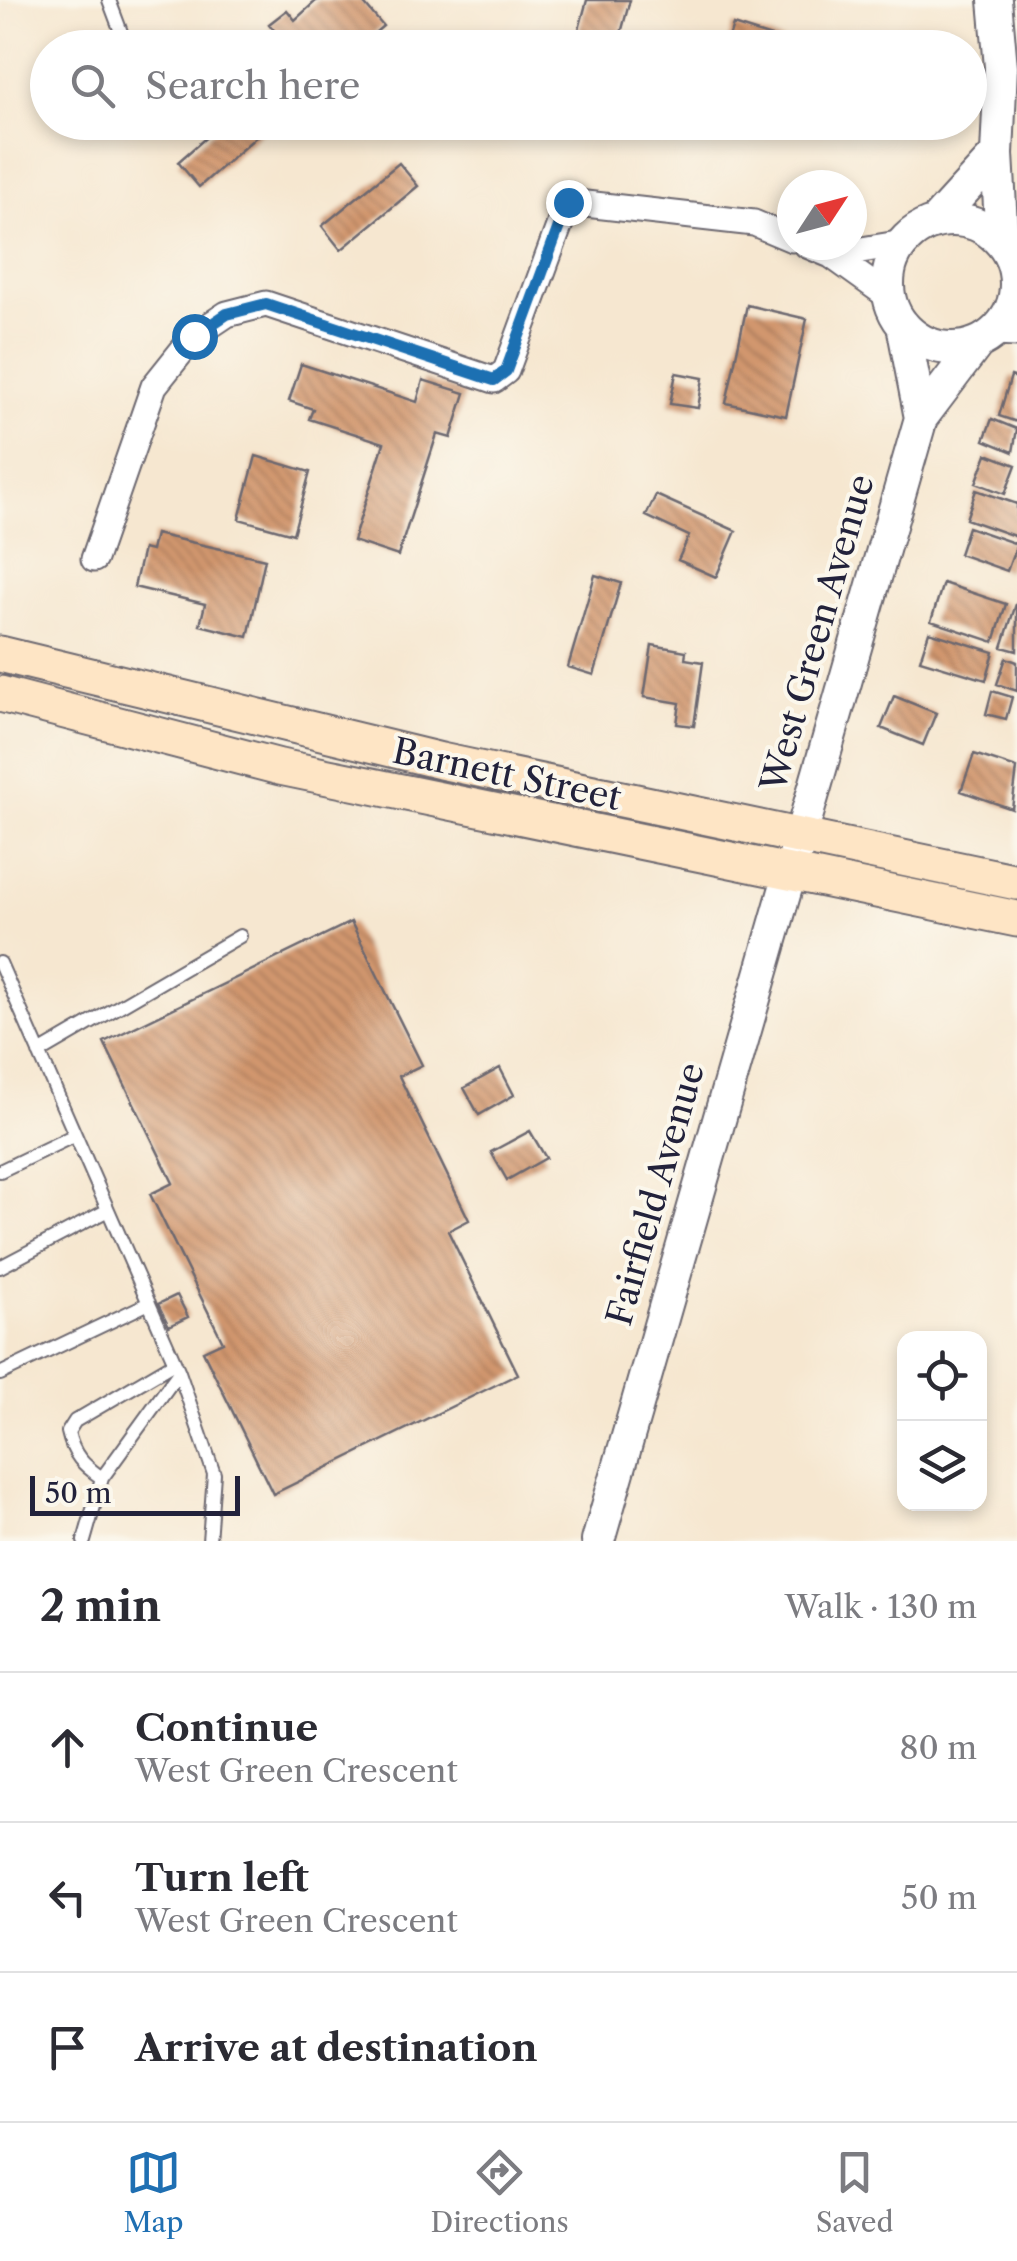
<!DOCTYPE html>
<html lang="en">
<head>
<meta charset="utf-8">
<style>
  :root { --surface:#fff; --page:#f2f2f3; --text:#2b2b33; --muted:#7c7c81; --line:#e1e1e2; --accent:#1f6fb2 }
  body { margin:0; font-family:"Libre Caslon Text",serif; background:var(--page); color:var(--text) }
  .controls { position:absolute; right:30px; bottom:30px; display:grid; overflow:hidden; border-radius:20px; box-shadow:0 5px 15px #0003 }
  .controls button { width:90px; height:90px; display:grid; place-items:center; padding:0; border:0; border-bottom:2px solid var(--line); background:var(--surface); color:var(--text); font:50px sans-serif }
  .compass { position:absolute; left:777px; top:170px; width:90px; height:90px; border-radius:50%; background:var(--surface); box-shadow:0 5px 15px #0003; rotate:54deg }
  .scale { position:absolute; left:30px; bottom:25px; width:210px; box-sizing:border-box; padding-left:10px; border:5px solid #22223b; border-top:0; font-size:28px; line-height:35px; white-space:nowrap; color:#22223b; -webkit-text-stroke:8px #fbf7ec; paint-order:stroke }
  .stop { position:absolute; width:30px; height:30px; margin:-22px; border:8px solid #1f6fb2; border-radius:50%; background:#fff }
  .stop.end { background:#1f6fb2; border-color:#fff; box-shadow:0 2px 10px #0008 }
  .list { margin:0; padding:0; list-style:none }
  h2 { display:flex; justify-content:space-between; align-items:center; height:130px; margin:0; padding:0 40px; font-size:42px }
  h2 small { font-size:32px; font-weight:400; color:var(--muted) }
  .list li { display:grid; grid-template-columns:65px 1fr auto; gap:30px; align-items:center; box-sizing:border-box; height:150px; padding:0 40px; border-top:2px solid var(--line) }
  .list b { display:block; font-size:38px; white-space:nowrap }
  .list p { margin:0; font-size:32px; white-space:nowrap; color:var(--muted) }
  .list em { font-size:32px; font-style:normal; color:var(--muted) }
  .icon { flex:none; width:55px; height:55px; fill:none; stroke:currentColor; stroke-width:2; stroke-linecap:round; stroke-linejoin:round }
  .map { position:relative; flex:none; width:1017px; height:1541px; overflow:hidden }
  .search { position:absolute; background:var(--surface); box-shadow:0 5px 15px #0003; left:30px; right:30px; top:30px; height:110px; display:flex; align-items:center; gap:25px; box-sizing:border-box; padding:0 35px; border-radius:55px; color:var(--muted); font-size:38px }
  .sheet { height:580px; background:var(--surface) }
  nav { display:flex; justify-content:space-around; align-items:center; box-sizing:border-box; height:140px; border-top:2px solid var(--line); background:var(--surface); font-size:28px; color:var(--muted) }
  nav a { display:grid; justify-items:center; gap:5px }
  nav .on { color:var(--accent) }
  .map>svg:first-child { display:block }
</style>
</head>
<body>
<div class="map">
<svg width="1017" height="1541" viewBox="0 0 1017 1541">
  <defs>
    <pattern id="building-back-hatch" width="6" height="6" patternUnits="userSpaceOnUse" patternTransform="scale(2.5)"><rect width="6" height="6" fill="#d2976e"/><path d="M-1 5l2 2M0 0l6 6M5-1l2 2" fill="none" stroke="#aa7b5c"/></pattern>
  </defs>
  <rect width="100%" height="100%" fill="#fbf7ec"/>
  <filter id="ink" filterUnits="userSpaceOnUse"><feTurbulence type="fractalNoise" baseFrequency=".01" numOctaves="2"/><feDisplacementMap in="SourceGraphic" scale="20" xChannelSelector="R" yChannelSelector="G"/><feConvolveMatrix kernelMatrix="1 2 1 2 8 2 1 2 1" color-interpolation-filters="sRGB"/></filter>
  <filter id="wash" filterUnits="userSpaceOnUse"><feTurbulence type="fractalNoise" baseFrequency=".0048" numOctaves="4" result="noise"/><feDisplacementMap in="SourceGraphic" scale="40" xChannelSelector="R" yChannelSelector="G"/><feGaussianBlur stdDeviation="2.25" result="paint"/><feColorMatrix in="noise" values="0 0 0 0 0 0 0 0 0 0 0 0 0 0 0 0 0 1.4 0 .05"/><feComposite in="paint" operator="in"/></filter>
  <g filter="url(#wash)">
    <rect width="100%" height="100%" fill="#f6e7d0"/>
    <g id="blocks">
      <path fill="url(#building-back-hatch)" d="M317,0h44l22,26 -26,22h-92l14,-12 -10,-12 18,-14 8,10z
        M587,0h43l-13,48h-43z
        M733,25l70,22v1h-77z
        M215,122h58l-74,65 -21,-25 40,-35z
        M399,163l19,23 -77,64 -19,-24z
        M747,305l60,14 -21,97 -60,-13z
        M301,364l116,38 6,-22 42,13 -14,45 -14,-4 -39,122 -45,-15 31,-98 -75,-24 4,-10 -24,-8z
        M676,373l27,5 -5,30 -28,-4z
        M1011,376l6,2v44l-18,-6z
        M992,419l25,10 -4,23 -29,-12z
        M987,454l29,11 -11,29 -29,-11z
        M256,456l54,16 -17,62 -54,-15z
        M976,490l41,14v33l-51,-18z
        M656,495l80,36 -20,46 -38,-17 11,-24 -43,-20z
        M968,527l49,17 -10,27 -48,-17z
        M155,534l110,25 -17,78 -48,-12 5,-21 -71,-17 9,-38 8,2z
        M595,575l26,8 -27,92 -26,-8z
        M943,583l63,21 -12,38 -63,-21z
        M1016,604h1v47l-15,-4z
        M929,632l65,20 -8,28 -66,-20z
        M652,645l34,6 -1,8 18,3 -9,64 -17,-2 3,-21 -36,-6z
        M1006,658l11,4v29l-20,-7z
        M992,691l20,6 -6,22 -20,-5z
        M894,696l42,17 -13,32 -42,-17z
        M974,754l43,14 -5,41 -51,-18z
        M351,922l71,143 -23,11 70,144 -21,11 70,143 -245,120 -70,-143 20,-9 -73,-148 23,-11 -69,-141z
        M500,1068l14,27 -35,20 -15,-27z
        M530,1131l16,27 -39,22 -16,-28z
        M177,1295l11,22 -19,9 -11,-22z"/>
    </g>
  </g>
  <g filter="url(#ink)">
    <use href="#blocks" fill-opacity="0" stroke="#6c676f" stroke-width="2.5"/>
    <g fill="none" stroke-linecap="round" stroke-linejoin="round">
      <g stroke="#6c676f" stroke-width="16">
        <path id="service" d="M109,0l18,48
          M0,963l179,409 35,102 -5,67
          M39,1053l201,-117
          M0,1171l75,-36
          M0,1267l108,-57
          M0,1374l149,-71
          M102,1478c-19,-13 -29,-23 -34,-46l7,-11 99,-58
          M84,1541l18,-63 77,-106"/>
      </g>
      <g stroke="#6c676f" stroke-width="29">
        <path id="minor" d="M807,245l24,10 60,43
          M831,255l73,-12
          M1012,260l5,4
          M994,333l23,1
          M94,559l60,-173 40,-50 33,-22 39,-10 228,76 12,-9 62,-169 186,21 38,16"/>
      </g>
      <g stroke="#6c676f" stroke-width="36">
        <path id="tertiary" d="M995,0l6,67 -4,87 5,89
          M888 284a64 64 0 1 1 128 0a64 64 0 1 1-128 0Z
          M935,222l62,-68
          M903,325l18,93
          M598,1541l323,-1123 56,-74"/>
      </g>
      <g stroke="#6c676f" stroke-width="39">
        <path id="secondary" d="M0,654l441,107 576,121
          M0,694l280,73 737,152"/>
      </g>
      <use href="#service" stroke="#fff" stroke-width="12"/>
      <use href="#minor" stroke="#fff" stroke-width="25"/>
      <use href="#tertiary" stroke="#fff" stroke-width="32"/>
      <use href="#secondary" stroke="#fee5c5" stroke-width="35"/>
    </g>
  </g>
  <g fill="none" stroke-linecap="round" stroke-linejoin="round" filter="url(#ink)">
    <path stroke="#1f6fb2" stroke-width="12" d="M194,336l33,-22 39,-10 228,76 12,-9 62,-169"/>
  </g>
  <g text-anchor="middle" dominant-baseline="central" stroke-width="8" stroke-linejoin="round" paint-order="stroke">
    <g font-size="35" fill="#22223b" stroke="#fbf7ec">
      <text transform="translate(817 633) rotate(-74)">West Green Avenue</text>
      <text transform="translate(507 774) rotate(12)">Barnett Street</text>
      <text transform="translate(655 1194) rotate(-74)">Fairfield Avenue</text>
    </g>
  </g>
</svg>
<div class="controls">
<button><svg class="icon" aria-label="locate" viewBox="0 0 24 24"><circle cx="12" cy="12" r="6"/><path d="M12 2v4M12 18v4M2 12h4M18 12h4"/></svg></button>
<button><svg class="icon" aria-label="layers" viewBox="0 0 24 24"><path d="M12 4l9 5-9 5-9-5zM3 14l9 5 9-5"/></svg></button>
</div>
<svg class="compass" viewBox="-18 -18 36 36"><path d="M0-13l5 13h-10z" fill="#e53935"/><path d="M0 13l5-13h-10z" fill="#7c7c81"/></svg>
<div class="scale">50 m</div>
<div class="stop" style="left:194px;top:336px"></div>
<div class="stop end" style="left:568px;top:202px"></div>
<div class="search"><svg class="icon" aria-label="search" viewBox="0 0 24 24"><circle cx="10" cy="10" r="6"/><path d="M15 15l6 6"/></svg>Search here</div>
</div>
<section class="sheet">
<h2>2 min<small>Walk · 130 m</small></h2>
<ul class="list">
<li><svg class="icon" aria-label="ahead" viewBox="0 0 24 24"><path d="M12 20V5M6 11l6-6 6 6"/></svg><div><b>Continue</b><p>West Green Crescent</p></div><em>80 m</em></li>
<li><svg class="icon" aria-label="left" viewBox="0 0 24 24"><path d="M17 20v-9H6M10 6l-5 5 5 5"/></svg><div><b>Turn left</b><p>West Green Crescent</p></div><em>50 m</em></li>
<li><svg class="icon" aria-label="arrive" viewBox="0 0 24 24"><path d="M6 21V4h12l-3 4 3 4H6"/></svg><div><b>Arrive at destination</b></div></li>
</ul>
</section>
<nav>
<a class="on"><svg class="icon" aria-label="map" viewBox="0 0 24 24"><path d="M3 6l6-2 6 2 6-2v14l-6 2-6-2-6 2zM9 4v14M15 6v14"/></svg>Map</a>
<a><svg class="icon" aria-label="directions" viewBox="0 0 24 24"><path d="M12 3l9 9-9 9-9-9zM9 14v-3h6M13 9l2 2-2 2"/></svg>Directions</a>
<a><svg class="icon" aria-label="saved" viewBox="0 0 24 24"><path d="M7 4h10v16l-5-4-5 4z"/></svg>Saved</a>
</nav>
</body>
</html>
